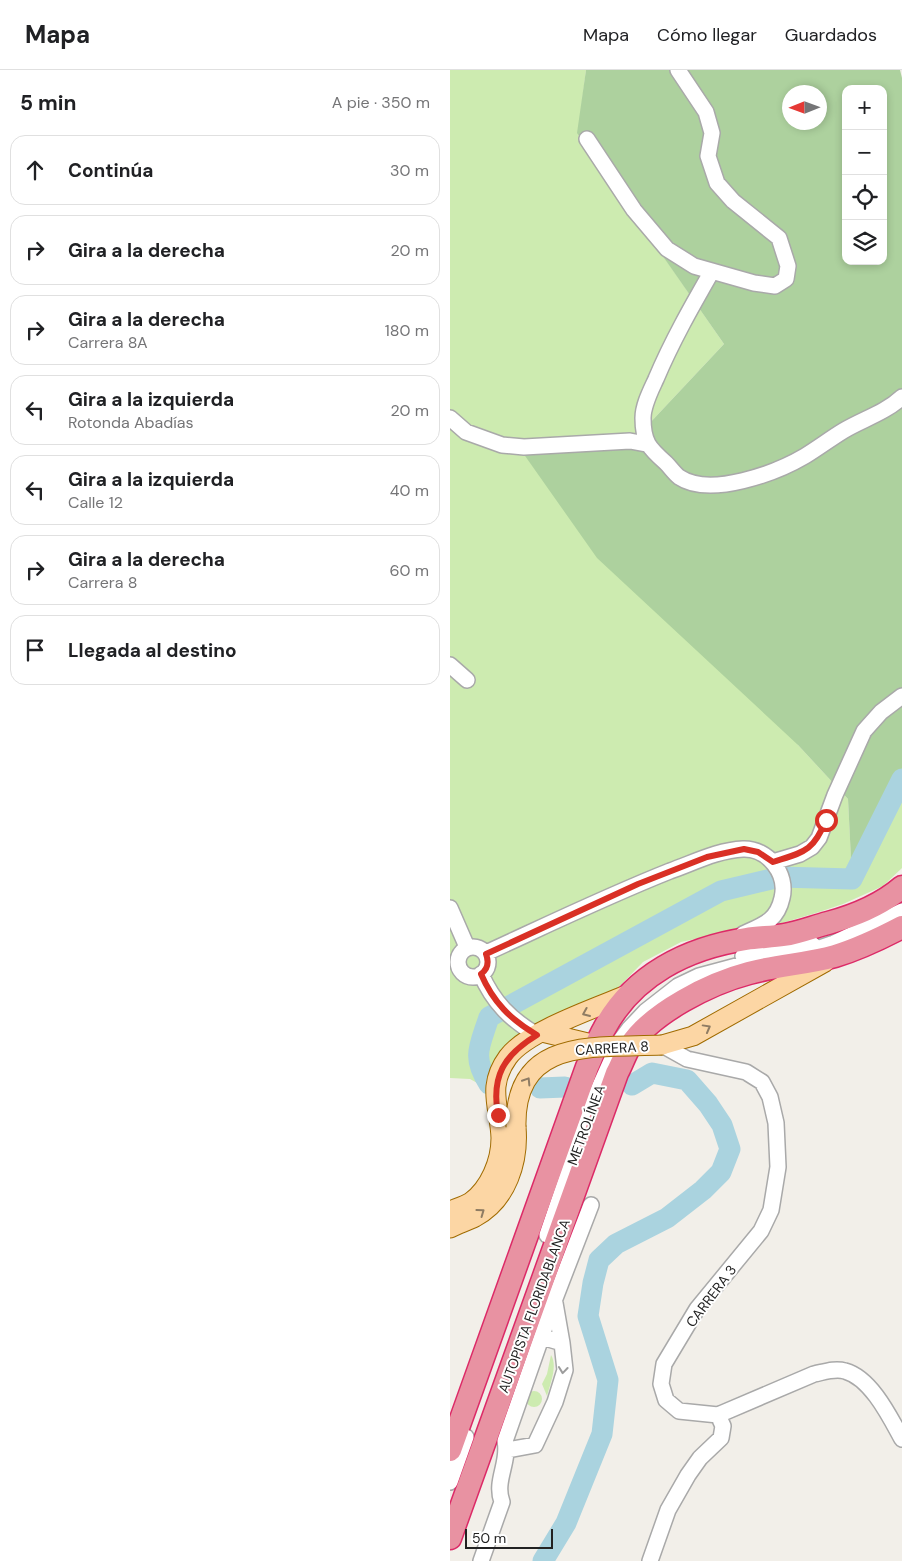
<!DOCTYPE html>
<html lang="es">
<head>
<meta charset="utf-8">
<style>
  :root { --surface:#fff; --page:#f2f2f2; --text:#202124; --muted:#757577; --line:#e0e0e0 }
  body { margin:0; font-family:"DM Sans",sans-serif; background:var(--page); color:var(--text) }
  .controls { position:absolute; right:15px; top:15px; display:grid; overflow:hidden; border-radius:10px; box-shadow:0 2px 8px #0003 }
  .controls button { width:45px; height:45px; display:grid; place-items:center; padding:0; border:0; border-bottom:1px solid var(--line); background:var(--surface); color:var(--text); font:25px sans-serif }
  .compass { position:absolute; left:332px; top:15px; width:45px; height:45px; border-radius:50%; background:var(--surface); box-shadow:0 2px 8px #0003; rotate:269deg }
  .scale { position:absolute; left:15px; bottom:12px; width:88px; box-sizing:border-box; padding-left:5px; border:2px solid #222; border-top:0; font-size:14px; line-height:18px; white-space:nowrap; color:#222; -webkit-text-stroke:4px #fff; paint-order:stroke }
  .stop { position:absolute; width:15px; height:15px; margin:-11px; border:4px solid #d93025; border-radius:50%; background:#fff }
  .stop.end { background:#d93025; border-color:#fff; box-shadow:0 1px 5px #0008 }
  .list { margin:0; padding:0; list-style:none }
  h2 { display:flex; justify-content:space-between; align-items:center; height:65px; margin:0; padding:0 20px; font-size:21px }
  h2 small { font-size:16px; font-weight:400; color:var(--muted) }
  .list li { display:grid; grid-template-columns:32px 1fr auto; gap:15px; align-items:center; box-sizing:border-box; height:70px; margin:0 10px 10px; padding:0 10px; border:1px solid var(--line); border-radius:15px }
  .list b { display:block; font-size:19px; white-space:nowrap }
  .list p { margin:0; font-size:16px; white-space:nowrap; color:var(--muted) }
  .list em { font-size:16px; font-style:normal; color:var(--muted) }
  .icon { flex:none; width:28px; height:28px; fill:none; stroke:currentColor; stroke-width:2; stroke-linecap:round; stroke-linejoin:round }
  .map { position:relative; flex:none; width:452px; height:1491px; overflow:hidden }
  header { display:flex; align-items:center; gap:30px; box-sizing:border-box; height:70px; padding:0 25px; background:var(--surface); border-bottom:1px solid var(--line) }
  header strong { font-size:24px }
  nav { display:flex; gap:28px; margin-inline-start:auto; font-size:18px }
  main { display:flex }
  aside { flex:1; background:var(--surface) }
  .map>svg:first-child { display:block }
</style>
</head>
<body>
<header>
<strong>Mapa</strong>
<nav><a>Mapa</a><a>Cómo llegar</a><a>Guardados</a></nav>
</header>
<main>
<aside>
<h2>5 min<small>A pie · 350 m</small></h2>
<ul class="list">
<li><svg class="icon" aria-label="ahead" viewBox="0 0 24 24"><path d="M12 20V5M6 11l6-6 6 6"/></svg><div><b>Continúa</b></div><em>30 m</em></li>
<li><svg class="icon" aria-label="right" viewBox="0 0 24 24"><path d="M7 20v-9h11M14 6l5 5-5 5"/></svg><div><b>Gira a la derecha</b></div><em>20 m</em></li>
<li><svg class="icon" aria-label="right" viewBox="0 0 24 24"><path d="M7 20v-9h11M14 6l5 5-5 5"/></svg><div><b>Gira a la derecha</b><p>Carrera 8A</p></div><em>180 m</em></li>
<li><svg class="icon" aria-label="left" viewBox="0 0 24 24"><path d="M17 20v-9H6M10 6l-5 5 5 5"/></svg><div><b>Gira a la izquierda</b><p>Rotonda Abadías</p></div><em>20 m</em></li>
<li><svg class="icon" aria-label="left" viewBox="0 0 24 24"><path d="M17 20v-9H6M10 6l-5 5 5 5"/></svg><div><b>Gira a la izquierda</b><p>Calle 12</p></div><em>40 m</em></li>
<li><svg class="icon" aria-label="right" viewBox="0 0 24 24"><path d="M7 20v-9h11M14 6l5 5-5 5"/></svg><div><b>Gira a la derecha</b><p>Carrera 8</p></div><em>60 m</em></li>
<li><svg class="icon" aria-label="arrive" viewBox="0 0 24 24"><path d="M6 21V4h12l-3 4 3 4H6"/></svg><div><b>Llegada al destino</b></div></li>
</ul>
</aside>
<div class="map">
<svg width="452" height="1491" viewBox="0 0 452 1491">
  <rect width="100%" height="100%" fill="#f2efe9"/>
  <path fill="#cdebb0" d="M0,0h136l-8,63 146,211 -92,98 166,303 50,54 4,79 50,-99v89l-19,18 -40,18 -27,9 -34,10 -40,6 -61,13 -38,20 -28,29 -101,47 -13,11 -7,17 -6,23 -18,-10 -20,-1z
    M101,1285c7,11 -1,29 -4,41l-5,-12 5,-10z
    M76 1329a8 8 0 1 1 16 0a8 8 0 1 1-16 0Z"/>
  <path fill="#add19e" fill-rule="evenodd" d="M136,0h314l2,8v701l-50,100 -4,-80 -50,-54 -201,-187 -74,-105 109,-11 92,-98 -147,-211zM396,19h37v172h-37zM340,22h30v30h-30z"/>
  <g fill="none" stroke-linecap="round" stroke-linejoin="round">
    <path stroke="#aad3df" stroke-width="21" d="M39,1014c-18,-28 -9,-38 0,-67l232,-126 59,-14 72,2 50,-100
      M90,1018l25,-1
      M93,1491l23,-38 36,-89 6,-54 -20,-64 5,-33 6,-23 17,-16 51,-26 36,-28 18,-18 9,-23 -8,-24 -14,-21 -21,-24 -35,-7 -20,12"/>
    <g stroke="#a9a9a9" stroke-width="18">
      <path id="minor" d="M137,69l47,71 33,39 27,17 60,17 21,3 11,-7 2,-13 -9,-28 -46,-37 -16,-18 -9,-27 4,-23 -6,-21 -28,-42
        M262,201c-20,35 -40,70 -56,108 -5,11 -13,26 -13,39 0,24 6,30 23,45 4,4 8,10 13,14 31,21 97,-4 126,-21 13,-8 25,-17 38,-25 20,-12 42,-18 59,-34
        M0,348l16,14 36,13 22,2 106,-6 16,3
        M0,595l17,15
        M323,792l27,-8 12,-7 7,-9 16,-43 29,-64 17,-19 21,-16
        M0,838l17,39
        M8 892a15 15 0 1 1 30 0a15 15 0 1 1-30 0Z
        M36,883c61,-28 121,-57 184,-82 23,-8 48,-21 73,-22 25,-1 45,25 39,49 -5,23 -19,27 -39,36
        M352,884l32,-11 68,-32
        M293,886l52,-7 17,-5
        M31,904c12,28 30,46 56,61
        M97,1165l45,-132 28,-62 9,-12 17,-18 32,-25 21,-10 56,-15
        M105,1233l7,40
        M268,1345l96,-41c10,-2 21,-6 31,-3 26,7 45,46 57,68
        M58,1380l27,-5 20,-43 10,-32 -3,-27 -20,-6
        M0,1412l16,-45
        M31,1491l21,-59c-8,-21 8,-40 3,-61l49,-140 37,-96
        M200,1491l18,-51 20,-35 12,-17 21,-20 2,-12 -5,-11 -39,-4 -13,-11 -5,-16 3,-20 33,-55 64,-78 10,-21 7,-43 -2,-44 -6,-26 -8,-15 -16,-10 -59,-13 -25,-14"/>
    </g>
    <g stroke="#a06b00" stroke-width="21">
      <path id="major" d="M92,962l54,13
        M212,975l31,-9 132,-74
        M0,1141c7,-3 15,-5 21,-9 19,-14 30,-41 30,-64 -1,-31 -15,-51 7,-81 19,-26 90,-50 121,-63
        M0,1158c8,-4 17,-7 25,-11 32,-17 44,-56 41,-90"/>
    </g>
    <g stroke="#dc2a67" stroke-width="25">
      <path id="highway" d="M0,1380l137,-383c6,-13 10,-26 17,-38 29,-54 83,-81 142,-90 12,-2 25,-2 38,-4 14,-2 29,-8 44,-12 26,-7 53,-18 74,-36
        M0,1468l167,-465c5,-9 8,-19 13,-27 22,-34 81,-63 119,-73 28,-8 58,-9 86,-17 23,-7 46,-18 67,-29"/>
    </g>
    <use href="#minor" stroke="#fff" stroke-width="15"/>
    <use href="#major" stroke="#fcd6a4" stroke-width="19"/>
    <use href="#highway" stroke="#e892a2" stroke-width="22"/>
    <g stroke="#a06b00" stroke-width="21" stroke-linecap="butt">
      <path id="major-bridge" d="M66,1057c-2,-91 80,-79 146,-82"/>
    </g>
    <use href="#major-bridge" stroke="#fcd6a4" stroke-width="19"/>
  </g>
  <defs><path id="oneway-chevron" d="M-2-3.5L2.5 0L-2 3.5" fill="none" stroke-width="1.6" stroke-linecap="round" stroke-linejoin="round" transform="scale(1.25)"/></defs>
  <g stroke="#8f7c63">
    <use href="#oneway-chevron" transform="translate(136 943) rotate(157)"/>
    <use href="#oneway-chevron" transform="translate(257 958) rotate(-29)"/>
    <use href="#oneway-chevron" transform="translate(77 1011) rotate(-58)"/>
    <use href="#oneway-chevron" transform="translate(31 1142) rotate(-36)"/>
  </g>
  <use stroke="#9c9c9c" href="#oneway-chevron" transform="translate(113 1300) rotate(96)"/>
  <g fill="none" stroke-linecap="round" stroke-linejoin="round">
    <path stroke="#d93025" stroke-width="6" d="M48,1045c-7,-39 6,-60 39,-80 -26,-15 -44,-33 -56,-61 7,-5 8,-12 5,-20l152,-70 69,-27 37,-8 14,3 15,10c31,-10 40,-10 53,-42"/>
  </g>
  <g text-anchor="middle" dominant-baseline="central" stroke-width="4" stroke-linejoin="round" paint-order="stroke">
    <g font-size="14" fill="#222" stroke="#fff">
      <text transform="translate(162 978) rotate(-3)">CARRERA 8</text>
      <text transform="translate(136 1055) rotate(-70)">METROLÍNEA</text>
      <text transform="translate(261 1226) rotate(-53)">CARRERA 3</text>
      <text transform="translate(84 1236) rotate(-70)">AUTOPISTA FLORIDABLANCA</text>
    </g>
  </g>
</svg>
<div class="controls">
<button>+</button>
<button>−</button>
<button><svg class="icon" aria-label="locate" viewBox="0 0 24 24"><circle cx="12" cy="12" r="6"/><path d="M12 2v4M12 18v4M2 12h4M18 12h4"/></svg></button>
<button><svg class="icon" aria-label="layers" viewBox="0 0 24 24"><path d="M12 4l9 5-9 5-9-5zM3 14l9 5 9-5"/></svg></button>
</div>
<svg class="compass" viewBox="-18 -18 36 36"><path d="M0-13l5 13h-10z" fill="#e53935"/><path d="M0 13l5-13h-10z" fill="#757577"/></svg>
<div class="scale">50 m</div>
<div class="stop" style="left:376px;top:750px"></div>
<div class="stop end" style="left:48px;top:1045px"></div>
</div>
</main>
</body>
</html>
